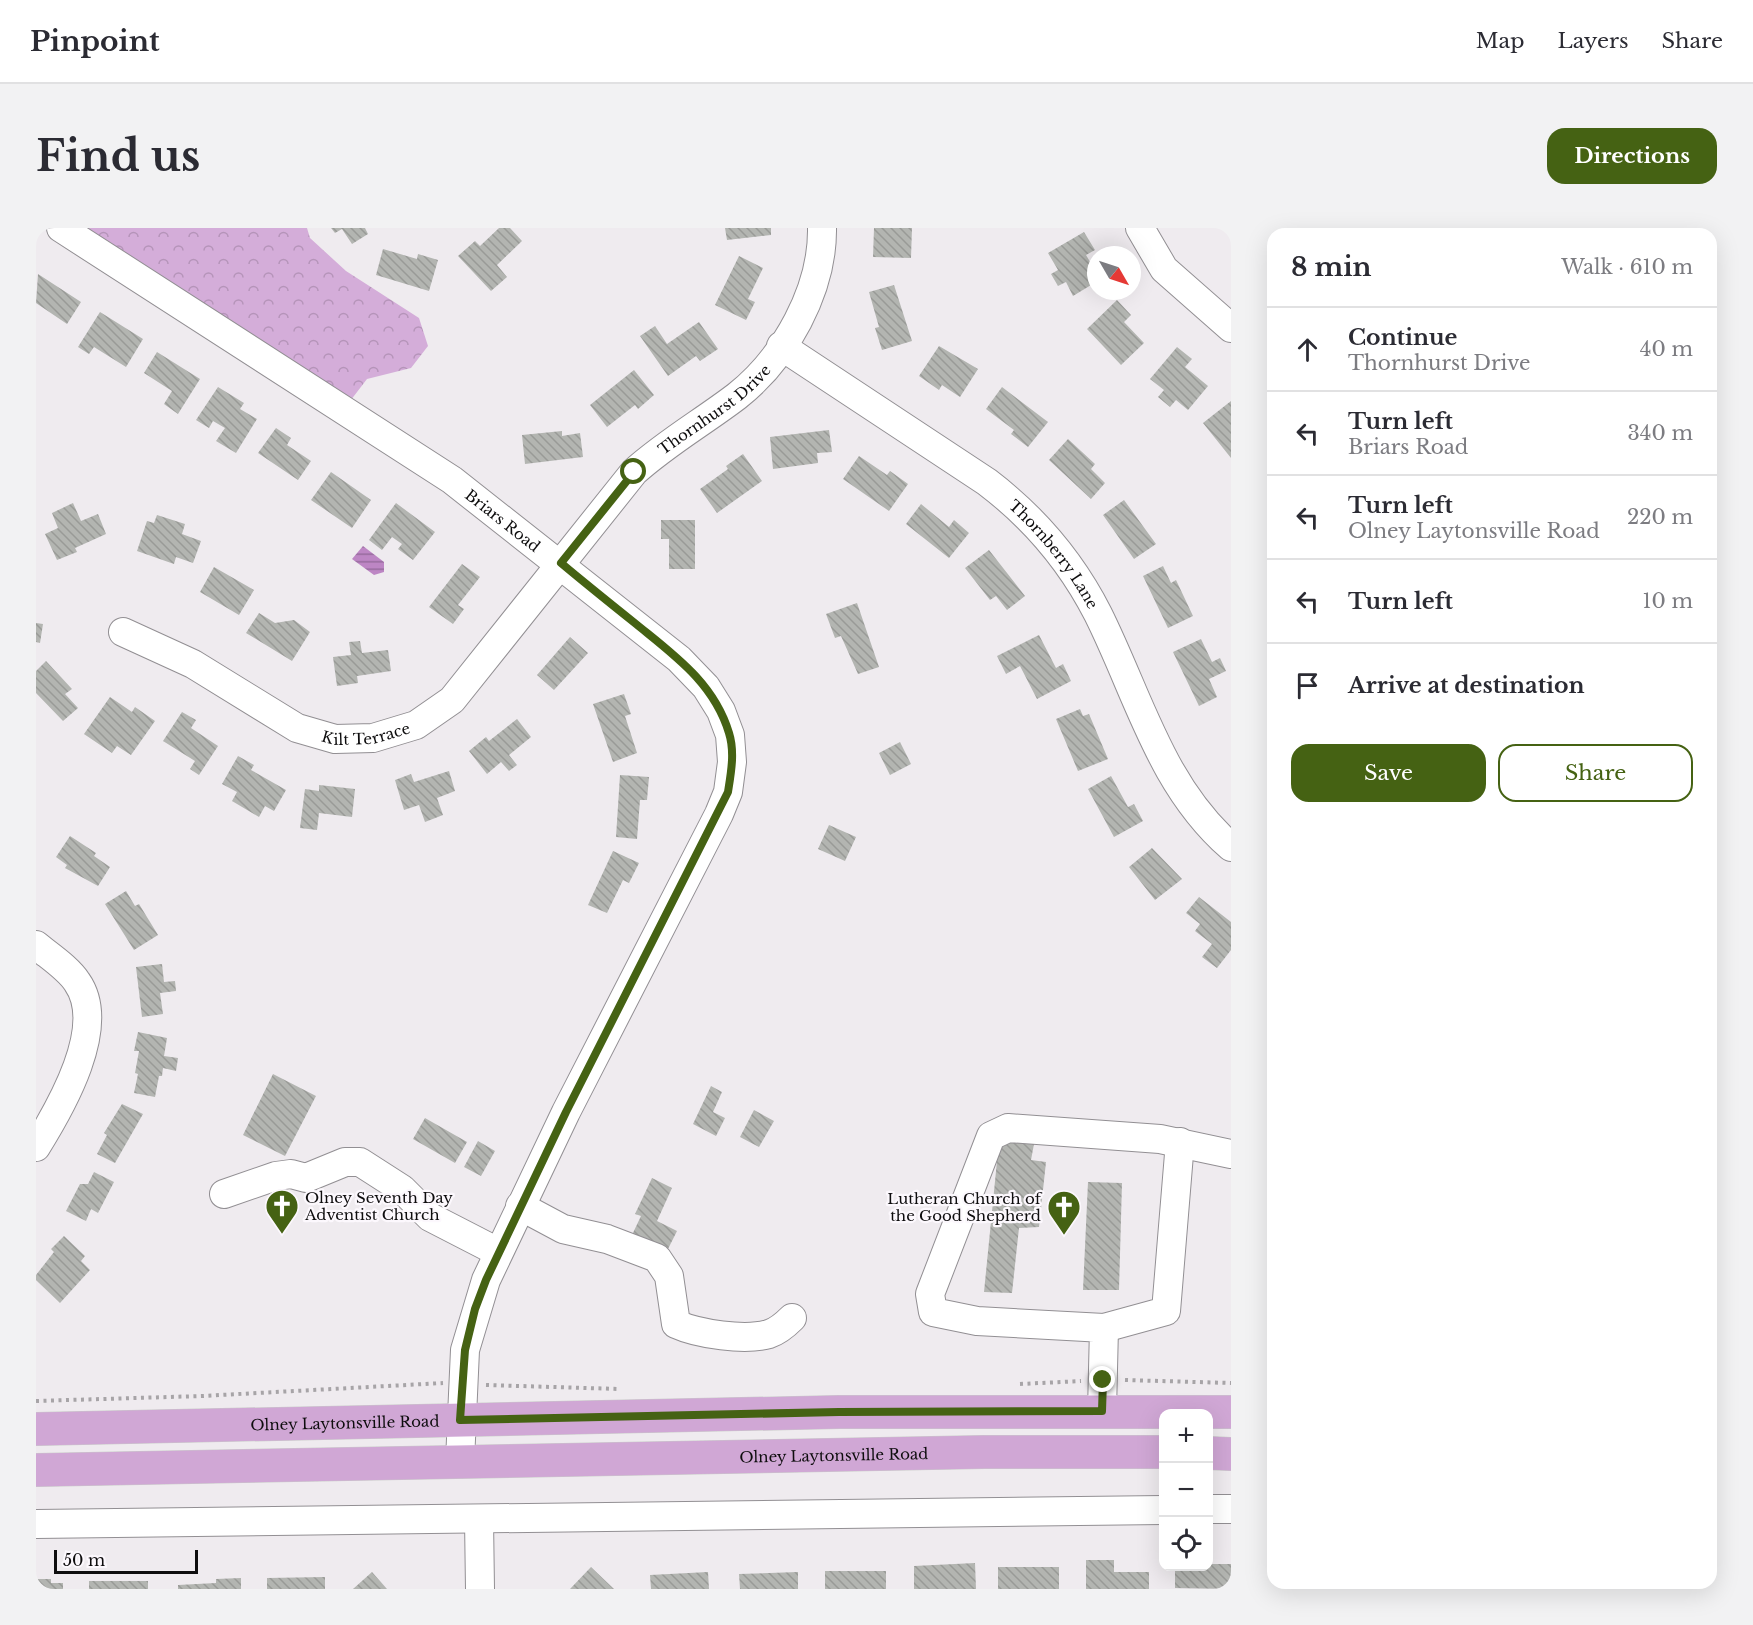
<!DOCTYPE html>
<html lang="en">
<head>
<meta charset="utf-8">
<style>
  :root { --surface:#fff; --page:#f2f2f3; --text:#2b2b33; --muted:#7c7c81; --line:#e1e1e2; --accent:#456213 }
  body { margin:0; font-family:"Libre Baskerville",serif; background:var(--page); color:var(--text) }
  .controls { position:absolute; right:18px; bottom:18px; display:grid; overflow:hidden; border-radius:12px; box-shadow:0 6px 24px #0002 }
  .controls button { width:54px; height:54px; display:grid; place-items:center; padding:0; border:0; border-bottom:2px solid var(--line); background:var(--surface); color:var(--text); font:30px sans-serif }
  .compass { position:absolute; left:1051px; top:18px; width:54px; height:54px; border-radius:50%; background:var(--surface); box-shadow:0 6px 24px #0002; rotate:129deg }
  .scale { position:absolute; left:18px; bottom:15px; width:144px; box-sizing:border-box; padding-left:6px; border:3px solid #0e0d0e; border-top:0; font-size:16px; line-height:21px; white-space:nowrap; color:#0e0d0e; -webkit-text-stroke:4px #fcf8fd; paint-order:stroke }
  .stop { position:absolute; width:18px; height:18px; margin:-14px; border:4px solid #456213; border-radius:50%; background:#fff }
  .stop.end { background:#456213; border-color:#fff; box-shadow:0 2px 6px #0008 }
  .list { margin:0; padding:0; list-style:none }
  h2 { display:flex; justify-content:space-between; align-items:center; height:78px; margin:0; padding:0 24px; font-size:26px }
  h2 small { font-size:20px; font-weight:400; color:var(--muted) }
  .list li { display:grid; grid-template-columns:39px 1fr auto; gap:18px; align-items:center; box-sizing:border-box; height:84px; padding:0 24px; border-top:2px solid var(--line) }
  .list b { display:block; font-size:22px; white-space:nowrap }
  .list p { margin:0; font-size:20px; white-space:nowrap; color:var(--muted) }
  .list em { font-size:20px; font-style:normal; color:var(--muted) }
  .actions { display:flex; gap:12px; padding:18px 24px }
  .actions a { flex:1; padding:14px 0; border:2px solid var(--accent); border-radius:18px; text-align:center; font-size:21px; color:var(--accent) }
  .actions .main { background:var(--accent); color:#fff }
  .icon { flex:none; width:33px; height:33px; fill:none; stroke:currentColor; stroke-width:2; stroke-linecap:round; stroke-linejoin:round }
  .map { position:relative; flex:none; width:1195px; height:1361px; overflow:hidden; border-radius:18px }
  header { display:flex; align-items:center; gap:36px; box-sizing:border-box; height:84px; padding:0 30px; background:var(--surface); border-bottom:2px solid var(--line) }
  header strong { font-size:28px }
  nav { display:flex; gap:33px; margin-inline-start:auto; font-size:21px }
  .intro { display:flex; align-items:center; justify-content:space-between; box-sizing:border-box; height:144px; padding:0 36px }
  h1 { margin:0; font-size:42px }
  .button { padding:15px 27px; border-radius:18px; background:var(--accent); color:#fff; font-size:21px; font-weight:700 }
  main { display:flex; gap:36px; padding:0 36px }
  aside { flex:1; background:var(--surface); border-radius:18px; box-shadow:0 6px 24px #0002 }
  .map>svg:first-child { display:block }
</style>
</head>
<body>
<header>
<strong>Pinpoint</strong>
<nav><a>Map</a><a>Layers</a><a>Share</a></nav>
</header>
<div class="intro"><h1>Find us</h1><a class="button">Directions</a></div>
<main>
<div class="map">
<svg width="1195" height="1361" viewBox="0 0 1195 1361">
  <defs>
    <pattern id="forest-crowns" width="20" height="18" patternUnits="userSpaceOnUse" patternTransform="scale(1.5)"><rect width="20" height="18" fill="#d4add9"/><path d="M2 6a3 3 0 1 1 6 0M12 15a3 3 0 1 1 6 0" fill="none" stroke="#b594b9"/></pattern>
    <pattern id="water-rules" width="6" height="5" patternUnits="userSpaceOnUse" patternTransform="scale(1.5)"><rect width="6" height="5" fill="#bd86c4"/><path d="M0 2.5h6" fill="none" stroke="#986c9e"/></pattern>
    <pattern id="building-back-hatch" width="6" height="6" patternUnits="userSpaceOnUse" patternTransform="scale(1.5)"><rect width="6" height="6" fill="#b3b5b1"/><path d="M-1 5l2 2M0 0l6 6M5-1l2 2" fill="none" stroke="#999a97"/></pattern>
  </defs>
  <rect width="100%" height="100%" fill="#efebef"/>
  <path fill="url(#forest-crowns)" d="M25,0h246l3,10 36,33 73,47 9,28 -17,22 -44,11 -23,30z"/>
  <path fill="url(#water-rules)" d="M327,318l21,16v10l-10,3 -22,-16z"/>
  <path fill="url(#building-back-hatch)" d="M295,0h34l3,6 -16,10 -10,-15 -7,4z
    M463,0h11l12,13 -25,24 10,12 -16,14 -33,-35 17,-15 5,5z
    M689,0h46v7l-44,5z
    M838,0h38l-1,30 -38,-1z
    M1048,4l11,18 -9,5 10,17v10l-23,14 -7,-14 -8,4 -7,-12 7,-4 -10,-17z
    M347,21l34,10 1,-5 20,6 -9,31 -53,-16z
    M703,28l24,12 -15,31 7,3 -9,18 -31,-15z
    M2,46l43,28 -14,22 -31,-21z
    M858,57l18,56 -30,9 -7,-22 4,-1 -10,-35z
    M1081,72l14,15 -7,7 20,21 -23,22 -34,-36z
    M64,84l43,27 -17,28 -32,-20 -5,7 -11,-7z
    M663,94l19,27 -18,12 -4,-5 -28,20 -28,-40 15,-10 12,18z
    M903,118l39,23 -18,28 -18,-12 -3,5 -20,-14z
    M1141,119l15,12 -7,8 23,19 -20,24 -12,-10 -6,7 -12,-10 6,-7 -14,-11z
    M121,124l43,27 -22,35 -14,-10 8,-13 -28,-18z
    M598,142l20,25 -16,14 -3,-4 -28,22 -17,-22z
    M182,159l26,16 -4,6 17,10 -21,34 -20,-12 9,-13 -12,-7 -4,7 -13,-8z
    M966,159l46,35 -20,25 -17,-13 3,-4 -28,-21z
    M1195,173v57l-28,-35z
    M240,200l15,10 -4,7 24,16 -13,19 -40,-27z
    M793,202l3,22 -15,1 1,10 -45,6 -3,-32z
    M526,203v5l18,-3 3,24 -58,7 -3,-29z
    M1032,211l27,25 -4,5 14,14 -14,16 -42,-39z
    M707,226l19,27 -45,32 -17,-24 28,-20 -2,-3z
    M823,228l28,19 3,-4 18,13 -19,27 -46,-32z
    M295,244l40,28 -19,28 -41,-28z
    M1088,272l32,44 -22,15 -31,-44z
    M37,275l8,18 17,-7 8,20 -31,14 2,4 -20,8 -12,-26 13,-6 -6,-15z
    M360,275l39,29 -22,28 -15,-11 4,-5 -10,-7 -10,13 -13,-10z
    M885,276l28,23 5,-7 15,13 -20,25 -43,-34z
    M121,287l28,9 -3,10 19,7 -8,22 -17,-6 -2,7 -37,-13 10,-30 7,2z
    M625,292h34v49h-26v-30h-8z
    M953,322l36,46 -18,14 -11,-14 -6,4 -25,-32z
    M426,336l18,13 -22,28 6,4 -11,15 -24,-17z
    M1127,338l8,17 5,-3 17,36 -25,12 -25,-52z
    M178,339l40,23 -15,25 -39,-23z
    M821,375l22,64 -21,7 -17,-38 -6,2 -9,-24z
    M223,385l16,10 19,-3 16,12 -18,29 -46,-28z
    M0,395l7,1 -3,19 -4,-1z
    M1003,407l17,33 7,-4 8,17 -34,18 -17,-33 -14,8 -9,-18z
    M534,409l18,16 -34,37 -17,-15z
    M1165,411l11,23 8,-4 6,13 -17,8 8,18 -18,9 -26,-54z
    M324,413l2,12 26,-3 3,21 -34,5 1,7 -21,3 -4,-29 18,-2 -2,-13z
    M10,433l26,28 -7,5 13,14 -15,13 -27,-28v-22z
    M588,466l7,20 -6,2 12,37 -24,9 -20,-58z
    M74,469l22,15 3,-5 20,14 -24,34 -14,-9 -5,7 -28,-19z
    M1044,481l3,7 6,-2 19,45 -30,12 -22,-52z
    M146,484l14,8 -5,8 27,18 -19,29 -9,-6 5,-8 -32,-20z
    M481,491l14,18 -22,18 8,10 -8,6 -8,-9 -14,12 -18,-23 17,-14 3,4z
    M864,514l11,22 -21,11 -11,-22z
    M202,528l16,9 -3,5 35,20 -12,21 -9,-5 -6,11 -27,-16 5,-9 -15,-8z
    M413,543l6,20 -18,7 6,17 -18,7 -6,-17 -15,5 -9,-30 16,-6 3,8z
    M584,547l29,2 -2,23h-7l-3,39 -21,-2z
    M1075,548l17,31 6,-3 9,17 -29,16 -26,-48z
    M283,557l36,4 -3,28 -33,-4 -2,17 -17,-2 5,-39 14,2z
    M793,597l27,12 -11,24 -27,-12z
    M34,608l26,17 -2,3 16,11 -12,19 -33,-18 2,-3 -11,-8z
    M1116,620l30,31 -27,21 -26,-33z
    M577,623l26,12 -10,20 -6,-3 -16,33 -19,-8z
    M90,663l9,15 4,-2 19,31 -24,15 -29,-46z
    M1163,669l32,25v28l-14,18 -15,-11 10,-13 -17,-13 5,-7 -14,-11z
    M126,736l2,18 11,-1 1,10 -16,2 3,21 -21,3 -6,-50z
    M102,804l29,6 -3,18 14,2 -2,13 -13,-3 -1,8h-3l-4,21 -21,-4 4,-19 -3,-1 4,-22h-5z
    M237,846l43,22 -31,60 -42,-21z
    M675,858l11,6 -9,20 12,6 -9,18 -23,-12z
    M86,876l21,10 -28,49 -18,-9 10,-19 -3,-2z
    M718,882l20,11 -15,26 -19,-10z
    M389,890l42,24 -12,21 -42,-24z
    M442,913l17,10 -14,25 -17,-9z
    M963,913l35,3 -3,16 15,2 -7,65 -20,1 -7,65 -28,-1z
    M58,944l20,10 -16,31 -7,-4 -5,12 -20,-10 14,-27h8z
    M616,950l20,10 -15,33 20,10 -10,20 -35,-16 9,-19 -6,-2z
    M1052,954l34,1 -3,107h-36z
    M28,1008l21,20 -4,5 9,9 -30,33 -24,-23v-5l18,-23 -3,-3z
    M1050,1332h28v12h35v17h-63z
    M939,1335l1,26h-62v-23z
    M1172,1336h23v25l-56,-1v-22h33z
    M555,1339l23,22h-44z
    M962,1339h61v22h-61z
    M789,1343h61v18h-61z
    M336,1344l15,17h-34z
    M672,1344l1,17h-58l-1,-14z
    M762,1344v17h-58l-1,-15z
    M289,1349v12h-58v-11z
    M205,1350v11h-63v-4l38,-2v-4z
    M0,1351h15v4h12v6h-27z
    M53,1353h59v8h-59z"/>
  <g fill="none" stroke-linecap="round" stroke-linejoin="round">
    <g stroke="#928f93" stroke-width="30">
      <g id="minor">
        <path id="s1" d="M25,0l391,252 227,179 27,28 15,24 9,24 2,27 -4,30 -9,22 -153,298 -80,168 -21,70 -5,111"/>
        <path d="M1104,0l24,41 67,59"/>
        <path id="s2" d="M745,118l206,136c46,35 85,81 111,132 41,82 62,171 133,233"/>
        <path id="s3" d="M87,404l70,32 104,64 38,11 38,-1 43,-13 36,-25 182,-228c32,-29 69,-50 103,-76 48,-38 86,-106 85,-168"/>
        <path d="M0,919c25,-40 72,-121 41,-165 -9,-14 -28,-26 -41,-37"/>
        <path d="M188,966l52,-18 15,-2 15,4 39,-16h15l42,27 28,28 68,35"/>
        <path d="M484,978l43,23 44,10 50,19 12,18 7,48c22,10 69,17 93,10 9,-3 16,-9 23,-16"/>
        <path d="M1068,1100l62,-17 14,-169"/>
        <path d="M1066,1183l2,-83 -127,-7 -44,-9 -3,-18 61,-158 17,-8 152,11 71,15"/>
        <path d="M1172,1281h23"/>
        <path d="M443,1291l1,70"/>
        <path d="M0,1296l1128,-14"/>
      </g>
    </g>
    <g stroke="#cacaca" stroke-width="34">
      <g id="major">
        <path id="s4" d="M0,1201l803,-17h392"/>
        <path d="M1172,1225l23,1"/>
        <path id="s5" d="M0,1242l948,-18h180"/>
      </g>
    </g>
    <path stroke="#a7a4a7" stroke-width="4" stroke-dasharray="3 4.5" stroke-linecap="butt" d="M1089,1152l106,3
      M984,1156l61,-3
      M450,1157l134,4
      M0,1173l166,-5 241,-13"/>
    <use href="#minor" stroke="#fff" stroke-width="28"/>
    <use href="#major" stroke="#d0a7d5" stroke-width="33"/>
  </g>
  <g fill="none" stroke-linecap="round" stroke-linejoin="round">
    <path stroke="#456213" stroke-width="8" d="M598,244l-73,91c25,21 50,41 75,61 38,31 78,59 93,109 6,19 2,40 -1,59l-162,320 -80,168 -11,29 -10,41 -5,70 379,-8 263,-1 1,-31"/>
  </g>
  <defs>
    <g id="church-pin" transform="scale(1.725)"><path d="M0 17L-7.5 6A9.5 9.5 0 1 1 7.5 6Z" fill="#456213" stroke="#fcf8fd"/><path d="M-1.2-6h2.4v3.5h3.3v2.4h-3.3V6h-2.4V-.1h-3.3v-2.4h3.3Z" fill="#fff"/></g>
  </defs>
  <g fill-rule="evenodd">
    <use href="#church-pin" x="246" y="978"/>
    <use href="#church-pin" x="1028" y="979"/>
  </g>
  <g text-anchor="middle" dominant-baseline="central" stroke-width="4.5" stroke-linejoin="round" paint-order="stroke">
    <g font-size="15" fill="#0e0d0e" stroke="#fcf8fd">
      <text stroke="none"><textPath href="#s3" startOffset="759">Thornhurst Drive</textPath></text>
      <text stroke="none"><textPath href="#s1" startOffset="530">Briars Road</textPath></text>
      <text stroke="none"><textPath href="#s2" startOffset="346">Thornberry Lane</textPath></text>
      <text stroke="none"><textPath href="#s3" startOffset="270">Kilt Terrace</textPath></text>
      <text stroke="none"><textPath href="#s4" startOffset="309">Olney Laytonsville Road</textPath></text>
      <text stroke="none"><textPath href="#s5" startOffset="798">Olney Laytonsville Road</textPath></text>
    </g>
    <g font-size="15" fill="#0e0d0e" stroke="#fcf8fd" text-anchor="start">
      <text x="269" y="969">Olney Seventh Day<tspan x="269" dy="17">Adventist Church</tspan></text>
      <text x="1005" y="970" text-anchor="end">Lutheran Church of<tspan x="1005" dy="17">the Good Shepherd</tspan></text>
    </g>
  </g>
</svg>
<div class="controls">
<button>+</button>
<button>−</button>
<button><svg class="icon" aria-label="locate" viewBox="0 0 24 24"><circle cx="12" cy="12" r="6"/><path d="M12 2v4M12 18v4M2 12h4M18 12h4"/></svg></button>
</div>
<svg class="compass" viewBox="-18 -18 36 36"><path d="M0-13l5 13h-10z" fill="#e53935"/><path d="M0 13l5-13h-10z" fill="#7c7c81"/></svg>
<div class="scale">50 m</div>
<div class="stop" style="left:598px;top:244px"></div>
<div class="stop end" style="left:1067px;top:1152px"></div>
</div>
<aside>
<h2>8 min<small>Walk · 610 m</small></h2>
<ul class="list">
<li><svg class="icon" aria-label="ahead" viewBox="0 0 24 24"><path d="M12 20V5M6 11l6-6 6 6"/></svg><div><b>Continue</b><p>Thornhurst Drive</p></div><em>40 m</em></li>
<li><svg class="icon" aria-label="left" viewBox="0 0 24 24"><path d="M17 20v-9H6M10 6l-5 5 5 5"/></svg><div><b>Turn left</b><p>Briars Road</p></div><em>340 m</em></li>
<li><svg class="icon" aria-label="left" viewBox="0 0 24 24"><path d="M17 20v-9H6M10 6l-5 5 5 5"/></svg><div><b>Turn left</b><p>Olney Laytonsville Road</p></div><em>220 m</em></li>
<li><svg class="icon" aria-label="left" viewBox="0 0 24 24"><path d="M17 20v-9H6M10 6l-5 5 5 5"/></svg><div><b>Turn left</b></div><em>10 m</em></li>
<li><svg class="icon" aria-label="arrive" viewBox="0 0 24 24"><path d="M6 21V4h12l-3 4 3 4H6"/></svg><div><b>Arrive at destination</b></div></li>
</ul>
<div class="actions"><a class="main">Save</a><a>Share</a></div>
</aside>
</main>
</body>
</html>
